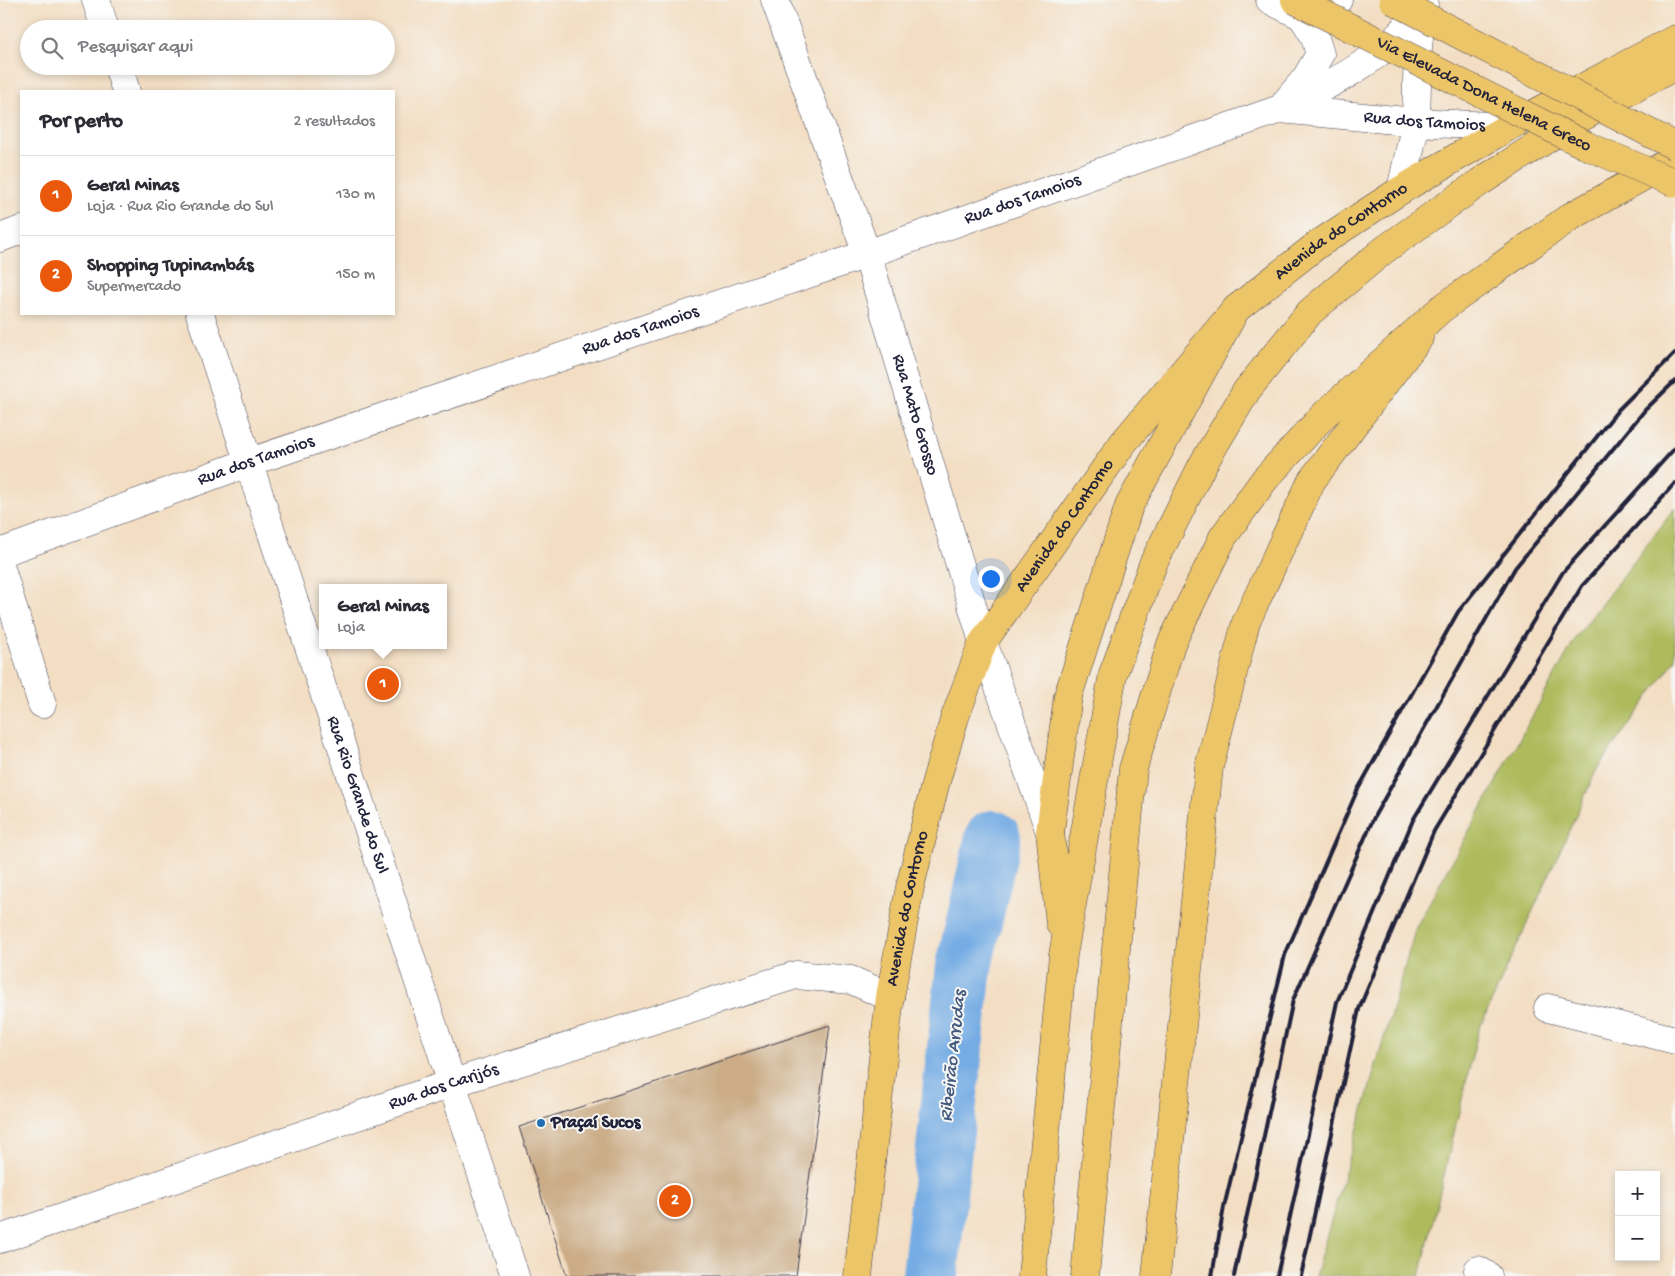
<!DOCTYPE html>
<html lang="pt">
<head>
<meta charset="utf-8">
<style>
  :root { --surface:#fff; --page:#f2f2f3; --text:#2b2b33; --muted:#7c7c81; --line:#e1e1e2; --accent:#ea580c }
  body { margin:0; font-family:"Gochi Hand",sans-serif; background:var(--page); color:var(--text) }
  .controls { position:absolute; right:15px; bottom:15px; display:grid; overflow:hidden; border-radius:0px; box-shadow:0 2px 8px #0003 }
  .controls button { width:45px; height:45px; display:grid; place-items:center; padding:0; border:0; border-bottom:1px solid var(--line); background:var(--surface); color:var(--text); font:25px sans-serif }
  .you { position:absolute; left:990px; top:578px; width:18px; height:18px; margin:-12px; border:4px solid #fff; border-radius:50%; background:#1a73e8; box-shadow:0 0 0 8px #1a73e833 }
  .badge { display:grid; place-items:center; width:32px; height:32px; border-radius:50%; background:var(--accent); color:#fff; font-size:16px; font-weight:700 }
  .pin { position:absolute; translate:-50% -50%; border:2px solid #fff; box-shadow:0 1px 5px #0006 }
  .popup { position:absolute; left:319px; top:584px; width:128px; height:65px; box-sizing:border-box; display:grid; place-content:center; border-radius:0px; background:var(--surface); filter:drop-shadow(0 1px 4px #0005); font-size:16px; white-space:nowrap; color:var(--muted) }
  .popup b { font-size:19px; color:var(--text) }
  .popup::after { content:''; position:absolute; left:50%; top:100%; margin-left:-10px; border:10px solid transparent; border-top-color:var(--surface) }
  .list { margin:0; padding:0; list-style:none }
  h2 { display:flex; justify-content:space-between; align-items:center; height:65px; margin:0; padding:0 20px; font-size:21px }
  h2 small { font-size:16px; font-weight:400; color:var(--muted) }
  .list li { display:grid; grid-template-columns:32px 1fr auto; gap:15px; align-items:center; box-sizing:border-box; height:80px; padding:0 20px; border-top:1px solid var(--line) }
  .list b { display:block; font-size:19px; white-space:nowrap }
  .list p { margin:0; font-size:16px; white-space:nowrap; color:var(--muted) }
  .list em { font-size:16px; font-style:normal; color:var(--muted) }
  .icon { flex:none; width:28px; height:28px; fill:none; stroke:currentColor; stroke-width:2; stroke-linecap:round; stroke-linejoin:round }
  .map { position:relative; flex:none; width:1675px; height:1276px; overflow:hidden }
  .search { position:absolute; background:var(--surface); box-shadow:0 2px 8px #0003; left:20px; top:20px; width:375px; height:55px; display:flex; align-items:center; gap:12px; box-sizing:border-box; padding:0 18px; border-radius:28px; color:var(--muted); font-size:19px }
  .panel { position:absolute; background:var(--surface); box-shadow:0 2px 8px #0003; left:20px; top:90px; width:375px; height:225px; border-radius:0px }
  .map>svg:first-child { display:block }
</style>
</head>
<body>
<div class="map">
<svg width="1675" height="1276" viewBox="0 0 1675 1276">
  <rect width="100%" height="100%" fill="#f6f6f2"/>
  <filter id="ink" filterUnits="userSpaceOnUse"><feTurbulence type="fractalNoise" baseFrequency=".02" numOctaves="2"/><feDisplacementMap in="SourceGraphic" scale="10" xChannelSelector="R" yChannelSelector="G"/><feConvolveMatrix kernelMatrix="1 2 1 2 8 2 1 2 1" color-interpolation-filters="sRGB"/></filter>
  <filter id="wash" filterUnits="userSpaceOnUse"><feTurbulence type="fractalNoise" baseFrequency=".0096" numOctaves="4" result="noise"/><feDisplacementMap in="SourceGraphic" scale="20" xChannelSelector="R" yChannelSelector="G"/><feGaussianBlur stdDeviation="1.12" result="paint"/><feColorMatrix in="noise" values="0 0 0 0 0 0 0 0 0 0 0 0 0 0 0 0 0 1.4 0 .05"/><feComposite in="paint" operator="in"/></filter>
  <g filter="url(#wash)">
    <rect width="100%" height="100%" fill="#f3dec3"/>
    <path fill="#aebb5d" stroke="#686e4c" d="M1675,508v152l-78,109 -119,263 -58,244h-105l101,-349 160,-290z"/>
    <g fill="none" stroke-linecap="round" stroke-linejoin="round">
      <path stroke="#75ace4" stroke-width="56" d="M930,1276l34,-310 29,-128"/>
    </g>
    <g id="blocks">
      <path fill="#cbac86" d="M830,1025l-34,251h-229l-48,-149z"/>
    </g>
  </g>
  <g filter="url(#ink)">
    <use href="#blocks" fill-opacity="0" stroke="#413e4f" stroke-width="1"/>
    <g fill="none" stroke-linecap="round" stroke-linejoin="round">
      <g stroke="#413e4f" stroke-width="29">
        <g id="minor">
          <path d="M96,0l9,29"/>
          <path id="s1" d="M775,0l92,254 116,388 67,190"/>
          <path d="M1270,0l32,16"/>
          <path d="M1302,16l19,-6 17,-10"/>
          <path d="M118,66l8,25"/>
          <path d="M1286,102l20,-24 14,-24 -6,-19 -12,-19"/>
          <path id="s2" d="M1280,109l136,13 92,5"/>
          <path d="M1401,190l15,-68 2,-76 5,-42"/>
          <path d="M0,238l21,-8"/>
          <path id="s3" d="M200,314l315,962"/>
          <path id="s4" d="M0,553l250,-91 617,-208 413,-145c42,-21 85,-40 119,-74 9,-9 16,-20 25,-30"/>
          <path d="M0,565l42,139"/>
          <path d="M1548,1008l127,32"/>
          <path id="s5" d="M0,1239l453,-156 343,-108 55,5 39,17"/>
          <path d="M1478,1270l10,6"/>
        </g>
      </g>
      <g stroke="#413e4f" stroke-width="29">
        <g id="major">
          <path id="s6" d="M858,1276l32,-279 20,-110 26,-106 19,-64 28,-75 140,-199 113,-134 81,-64 84,-55 107,-63 167,-88"/>
          <path d="M1156,1276l53,-509 37,-145 66,-142 107,-142"/>
        </g>
      </g>
      <g stroke="#413e4f" stroke-width="29">
        <path id="highway" d="M1060,924l-10,-92 18,-136 61,-190 107,-197
          M1032,1276l31,-321 50,-281 40,-110 50,-100 44,-74 63,-78 74,-62 96,-68 95,-61 100,-55
          M1085,1276l48,-507 38,-125 52,-107 42,-58 60,-65 116,-105 129,-92 105,-58"/>
      </g>
      <use href="#minor" stroke="#fff" stroke-width="28"/>
      <use href="#major" stroke="#edc569" stroke-width="28"/>
      <use href="#highway" stroke="#edc569" stroke-width="28"/>
      <path stroke="#22223b" stroke-width="4" d="M1212,1276l12,-69 61,-252 72,-164 101,-179 160,-202 57,-57
        M1234,1276l59,-276 82,-185 140,-247 130,-158 30,-29
        M1277,1276l60,-274 76,-182 150,-248 112,-124
        M1301,1276l58,-267 75,-178 148,-245 93,-103"/>
      <g stroke="#413e4f" stroke-width="29" stroke-linecap="butt">
        <g id="major-bridge">
          <path id="s7" d="M1295,0l290,145 90,38"/>
          <path d="M1393,0l282,146"/>
        </g>
      </g>
      <use href="#major-bridge" stroke="#edc569" stroke-width="28"/>
    </g>
  </g>
  <circle fill="#1f6fb2" stroke="#f6f6f2" stroke-width="2" cx="541" cy="1123" r="5"/>
  <g text-anchor="middle" dominant-baseline="central" stroke-width="4" stroke-linejoin="round" paint-order="stroke">
    <g font-size="18" fill="#22223b" stroke="#f6f6f2">
      <text stroke="none"><textPath href="#s7" startOffset="211">Via Elevada Dona Helena Greco</textPath></text>
      <text stroke="none"><textPath href="#s2" startOffset="145">Rua dos Tamoios</textPath></text>
      <text stroke="none"><textPath href="#s4" startOffset="1082">Rua dos Tamoios</textPath></text>
      <text stroke="none"><textPath href="#s6" startOffset="1198">Avenida do Contorno</textPath></text>
      <text stroke="none"><textPath href="#s4" startOffset="678">Rua dos Tamoios</textPath></text>
      <text stroke="none"><textPath href="#s1" startOffset="438">Rua Mato Grosso</textPath></text>
      <text stroke="none"><textPath href="#s4" startOffset="272">Rua dos Tamoios</textPath></text>
      <text stroke="none"><textPath href="#s6" startOffset="791">Avenida do Contorno</textPath></text>
      <text stroke="none"><textPath href="#s3" startOffset="506">Rua Rio Grande do Sul</textPath></text>
      <text stroke="none"><textPath href="#s6" startOffset="371">Avenida do Contorno</textPath></text>
      <text stroke="none"><textPath href="#s5" startOffset="469">Rua dos Carijós</textPath></text>
    </g>
    <g font-size="18" font-weight="bold" fill="#22223b" stroke="#f6f6f2" text-anchor="start">
      <text x="551" y="1123">Praçaí Sucos</text>
    </g>
    <g font-size="19" font-style="italic" fill="#43597f" stroke="#f6f6f2">
      <text transform="translate(954 1056) rotate(-84)">Ribeirão Arrudas</text>
    </g>
  </g>
</svg>
<div class="controls">
<button>+</button>
<button>−</button>
</div>
<div class="you"></div>
<div class="pin badge" style="left:383px;top:684px">1</div>
<div class="popup"><b>Geral Minas</b>Loja</div>
<div class="pin badge" style="left:675px;top:1201px">2</div>
<div class="search"><svg class="icon" aria-label="search" viewBox="0 0 24 24"><circle cx="10" cy="10" r="6"/><path d="M15 15l6 6"/></svg>Pesquisar aqui</div>
<section class="panel">
<h2>Por perto<small>2 resultados</small></h2>
<ul class="list">
<li><span class="badge">1</span><div><b>Geral Minas</b><p>Loja · Rua Rio Grande do Sul</p></div><em>130 m</em></li>
<li><span class="badge">2</span><div><b>Shopping Tupinambás</b><p>Supermercado</p></div><em>150 m</em></li>
</ul>
</section>
</div>
</body>
</html>
